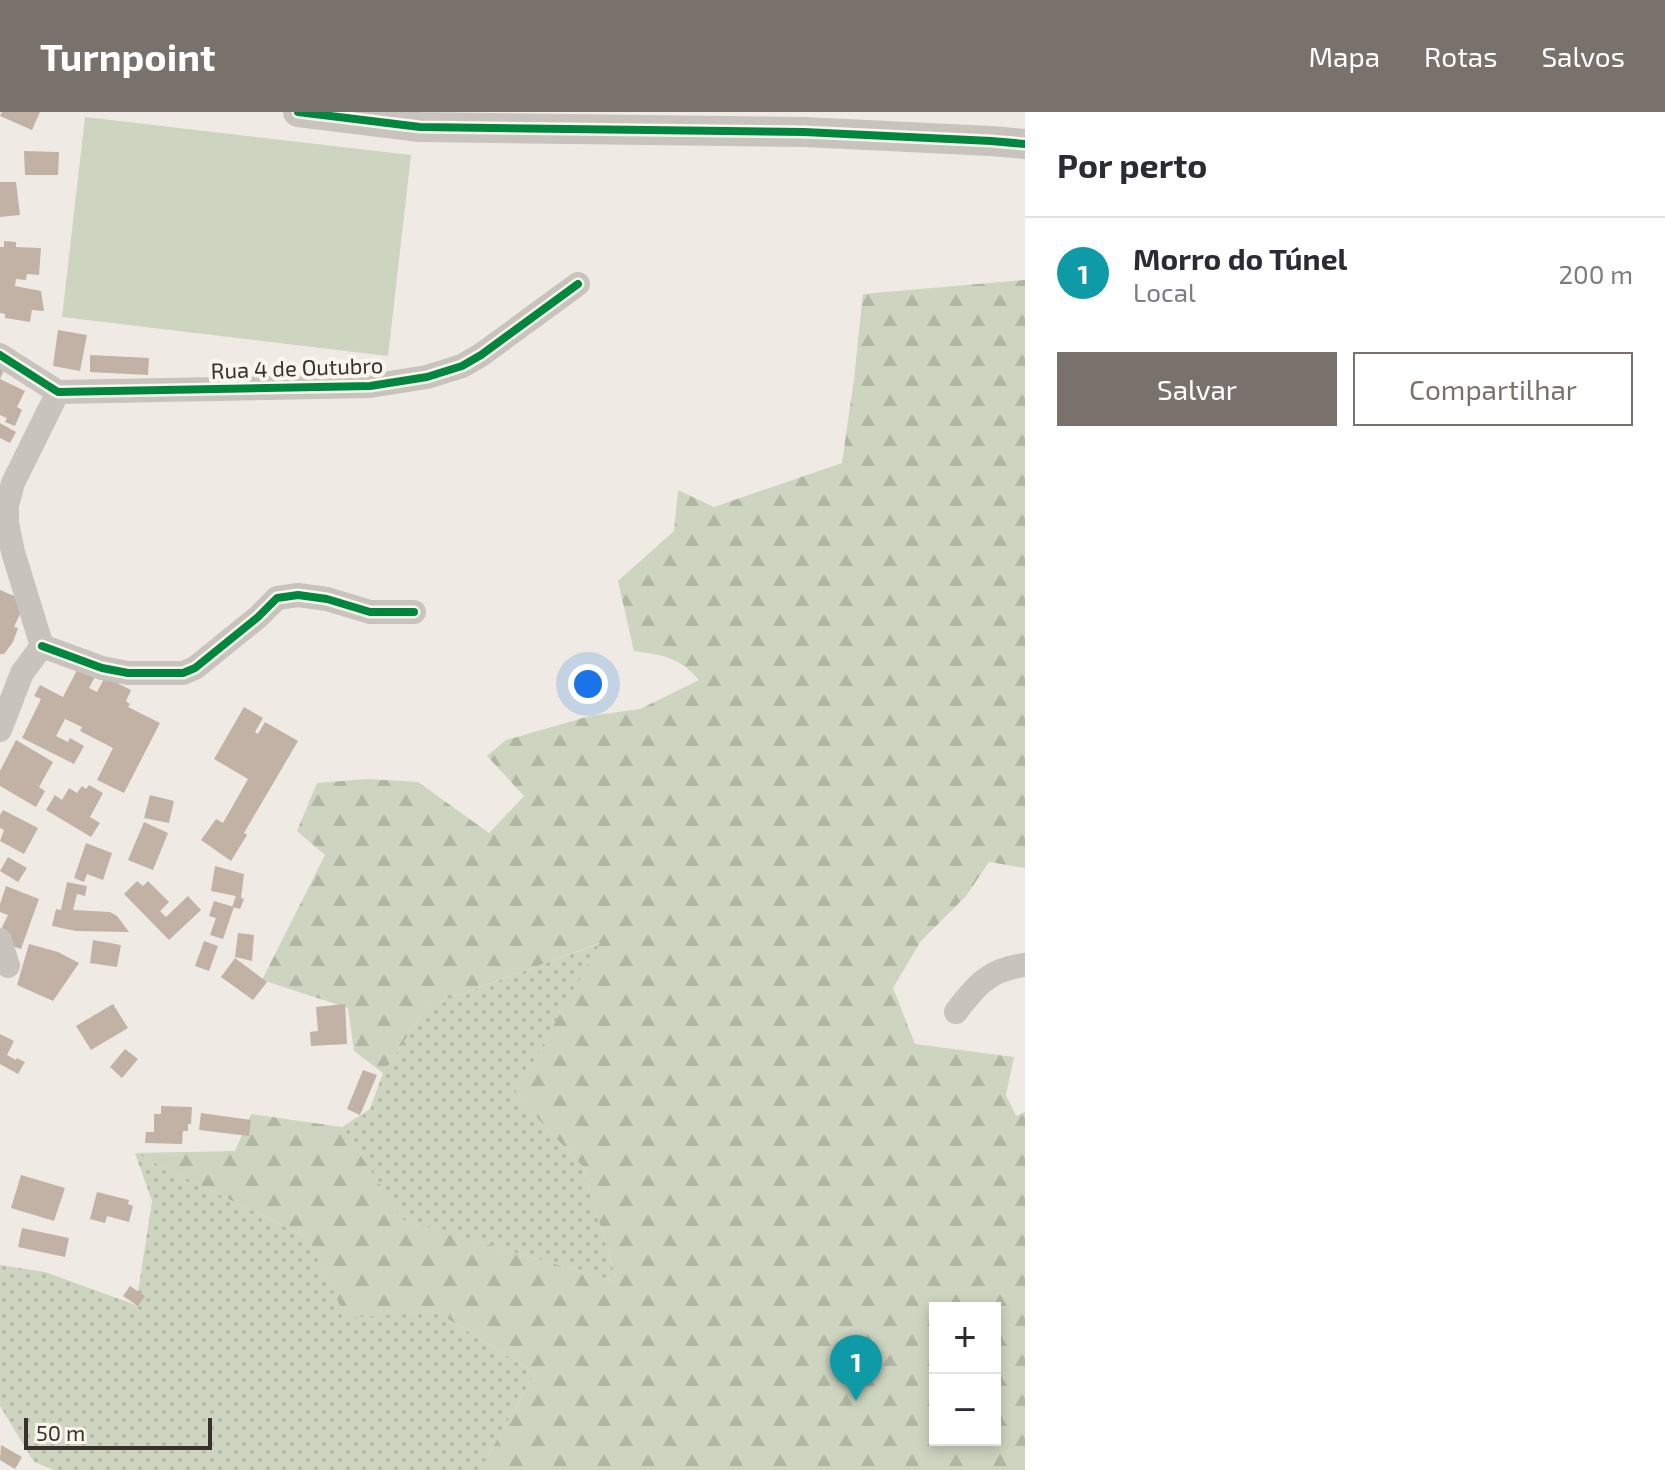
<!DOCTYPE html>
<html lang="pt">
<head>
<meta charset="utf-8">
<style>
  :root { --surface:#fff; --page:#f7f7f7; --text:#2b2b33; --muted:#7c7c81; --line:#e1e1e2; --accent:#79726c }
  body { margin:0; font-family:"Exo 2",sans-serif; background:var(--page); color:var(--text) }
  .controls { position:absolute; right:24px; bottom:24px; display:grid; overflow:hidden; border-radius:0px; box-shadow:0 4px 12px #0003 }
  .controls button { width:72px; height:72px; display:grid; place-items:center; padding:0; border:0; border-bottom:2px solid var(--line); background:var(--surface); color:var(--text); font:40px sans-serif }
  .scale { position:absolute; left:24px; bottom:20px; width:188px; box-sizing:border-box; padding-left:8px; border:4px solid #39312b; border-top:0; font-size:22px; line-height:28px; white-space:nowrap; color:#39312b; -webkit-text-stroke:6px #faf6ed; paint-order:stroke }
  .you { position:absolute; left:588px; top:572px; width:28px; height:28px; margin:-20px; border:6px solid #fff; border-radius:50%; background:#1a73e8; box-shadow:0 0 0 12px #1a73e833 }
  .badge { display:grid; place-items:center; width:52px; height:52px; border-radius:50%; background:var(--accent); color:#fff; font-size:26px; font-weight:700 }
  .pin { position:absolute; translate:-50% -66px; filter:drop-shadow(0 2px 4px #0008) }
  .pin::after { content:''; position:absolute; top:42px; width:28px; height:24px; background:inherit; clip-path:polygon(0 0,100% 0,50% 100%) }
  .list { margin:0; padding:0; list-style:none }
  h2 { display:flex; justify-content:space-between; align-items:center; height:104px; margin:0; padding:0 32px; font-size:34px }
  h2 small { font-size:26px; font-weight:400; color:var(--muted) }
  .list li { display:grid; grid-template-columns:52px 1fr auto; gap:24px; align-items:center; box-sizing:border-box; height:112px; padding:0 32px; border-top:2px solid var(--line) }
  .list b { display:block; font-size:30px; white-space:nowrap }
  .list p { margin:0; font-size:26px; white-space:nowrap; color:var(--muted) }
  .list em { font-size:26px; font-style:normal; color:var(--muted) }
  .actions { display:flex; gap:16px; padding:24px 32px }
  .actions a { flex:1; padding:18px 0; border:2px solid var(--accent); border-radius:0px; text-align:center; font-size:28px; color:var(--accent) }
  .actions .main { background:var(--accent); color:#fff }
  .map { position:relative; flex:none; width:1025px; height:1358px; overflow:hidden }
  header { display:flex; align-items:center; gap:48px; box-sizing:border-box; height:112px; padding:0 40px; background:var(--accent); color:#fff }
  header strong { font-size:38px }
  nav { display:flex; gap:44px; margin-inline-start:auto; font-size:28px }
  main { display:flex }
  aside { flex:1; background:var(--surface) }
  .map>svg:first-child { display:block }
</style>
</head>
<body>
<header>
<strong>Turnpoint</strong>
<nav><a>Mapa</a><a>Rotas</a><a>Salvos</a></nav>
</header>
<main>
<div class="map">
<svg width="1025" height="1358" viewBox="0 0 1025 1358">
  <defs>
    <pattern id="grass-dots" width="8" height="8" patternUnits="userSpaceOnUse" patternTransform="scale(2)"><rect width="8" height="8" fill="#cdd4bf"/><path d="M2 2h.1M6 6h.1" fill="none" stroke="#b1b6a4" stroke-width="1.8" stroke-linecap="round"/></pattern>
    <pattern id="forest-firs" width="22" height="20" patternUnits="userSpaceOnUse" patternTransform="scale(2)"><rect width="22" height="20" fill="#cdd4bf"/><path d="M5 1l3.5 6h-7zM16 11l3.5 6h-7z" fill="#b1b6a4"/></pattern>
  </defs>
  <rect width="100%" height="100%" fill="#efebe4"/>
  <path fill="url(#grass-dots)" d="M601,831l-86,151 68,73 34,115 -215,-62 -60,-93 28,-18 13,-36 45,-67z
    M135,1041l173,85 38,79 91,-5 98,61 -55,97h-426l-20,-8 -34,-56v-141l45,7 91,33 16,-104z"/>
  <path fill="url(#forest-firs)" fill-rule="evenodd" d="M1025,168v588l-36,-6 -23,34 -45,45 -28,47 22,56 99,13 -8,38 10,21 9,-4v358h-545l55,-97 -98,-61 -91,6 -38,-80 -173,-85 100,-2 16,-37 91,13 61,93 214,62 -34,-115 -68,-73 85,-151 -172,63 -45,67 -29,-22 -6,-43 -86,-28 63,-125 -28,-24 20,-48 50,-4 51,3 71,51 35,-37 -37,-40 19,-16 84,-24 50,-7 59,-29c-19,-23 -37,-25 -65,-29l-16,-70 56,-50 4,-41 36,17 128,-44 12,-84 9,-85zM935,1196h60v132h-60z"/>
  <path fill="#cdd4bf" d="M85,5l326,38 -23,201 -326,-39z"/>
  <path fill="#c2b2a6" d="M2,0h38l-8,18 -32,-14z
    M24,39l35,1 -1,23h-33z
    M0,70h16l4,33 -20,2z
    M4,129l12,1v5l25,1 -2,27 -12,-1 -1,6 -10,-1 -1,7 26,5 3,20 -12,-1 -2,12 -25,-4v-4l-5,-1v-66h4z
    M58,218l29,5 -7,36 -27,-5z
    M90,243l59,3 -1,17 -58,-3z
    M0,251l6,3 -6,13 25,12 -8,16 5,3 -7,16 -10,-4 2,-4 -7,-3z
    M0,311l16,9 -6,11 -10,-5z
    M0,478l26,11 -12,26 4,1 -5,14 -9,12h-4z
    M78,556l17,9 -6,11 8,4 8,-15 26,13 -5,11 4,3 -2,3 32,16 -36,70 -27,-13 16,-32 -33,-17 2,-4 -17,-8 -9,17 12,6 2,-4 14,8 -10,18 -52,-26 19,-39 -7,-3 6,-11 23,12z
    M244,595l19,11 -8,14 3,2 7,-12 33,19 -54,92 3,2 -16,26 -30,-21 15,-21 7,4 25,-44 -34,-20z
    M16,628l37,22 -14,25 6,4 -9,16 -36,-21v-15z
    M89,673l14,8 -13,24 10,6 -9,14 -45,-27 9,-15 7,5 7,-12 8,5 5,-7 4,3z
    M150,683l24,6 -5,22 -25,-5z
    M3,698l35,18 -14,26 -24,-13 4,-11 -4,-2v-13z
    M144,710l24,11 -15,37 -25,-10z
    M86,731l26,10 -9,27 -16,-6 -3,8 -10,-4z
    M8,745l19,11 -9,14 -18,-11z
    M215,754l29,8 -3,24 3,1 -4,10 -8,-2 4,-11 -25,-5z
    M137,769l6,5 5,-5 21,21 -9,9 6,6 22,-21 13,14 -32,30 -45,-46z
    M67,770l20,4 -2,10 -8,-2 -4,16 37,2 7,4 12,16 -53,-1 -24,-5 4,-17 5,1z
    M6,774l33,13 -18,50 -12,-4 -7,-18 6,-12 -8,-3v-8z
    M214,789l20,6 -11,32 -13,-4 6,-17 -7,-2z
    M238,821l16,2 -2,26 -17,-4z
    M93,828l28,5 -4,22 -27,-4z
    M204,829l14,5 -9,25 -14,-5z
    M29,832l29,8 21,11 -26,38 -36,-16z
    M235,846l32,24 -14,18 -32,-23z
    M113,892l15,24 -37,22 -15,-24z
    M345,892l2,40 -36,2 -1,-14 8,-1 -2,-24z
    M0,922l14,7 -7,14 9,5 1,-2 8,4 -7,12 -18,-10z
    M125,937l13,10 -16,19 -12,-11z
    M363,958l14,5 -17,40 -13,-6z
    M161,994l31,1 -1,17h-3v7h-5l-1,13 -37,-1 1,-11h8v-18h7z
    M201,1001l50,7 -2,16 -50,-6z
    M21,1063l44,13 -11,33 -43,-13z
    M97,1080l32,8 -1,4 5,2 -4,16 -22,-6 -2,7 -15,-4z
    M22,1116l47,10 -4,19 -47,-10z
    M130,1174l15,10 -7,10 -15,-10z
    M1,1333l21,12 -7,12 -15,-9z"/>
  <g fill="none" stroke-linecap="round" stroke-linejoin="round">
    <path stroke="#c8c3bd" stroke-width="24" d="M0,243l58,37 312,-6 57,-9 35,-11 19,-11 97,-71
      M42,534l60,22 26,5h55l12,-5 63,-51 19,-19 21,-3 29,4 43,13h44
      M0,618l22,-57 20,-27 -29,-94 -6,-29v-18l6,-22 45,-91
      M0,828l8,26
      M956,900c20,-27 34,-43 69,-47"/>
    <path stroke="#c8c3bd" stroke-width="30" d="M298,0l122,15 384,5 187,9 34,3"/>
    <g stroke="#faf6ed" stroke-width="13">
      <path id="cycleway" d="M298,0l122,15 384,5 187,9 34,3
        M0,243l58,37 312,-6 57,-9 35,-11 19,-11 97,-71
        M42,534l60,22 26,5h55l12,-5 63,-51 19,-19 21,-3 29,4 43,13h44"/>
    </g>
    <use href="#cycleway" stroke="#00873e" stroke-width="8"/>
  </g>
  <g text-anchor="middle" dominant-baseline="central" stroke-width="8" stroke-linejoin="round" paint-order="stroke">
    <g font-size="22" fill="#39312b" stroke="#faf6ed">
      <text transform="translate(297 255) rotate(-2)">Rua 4 de Outubro</text>
    </g>
  </g>
</svg>
<div class="controls">
<button>+</button>
<button>−</button>
</div>
<div class="scale">50 m</div>
<div class="you"></div>
<div class="pin badge" style="left:856px;top:1289px;background:#0f9aa8">1</div>
</div>
<aside>
<h2>Por perto<small></small></h2>
<ul class="list">
<li><span class="badge" style="background:#0f9aa8">1</span><div><b>Morro do Túnel</b><p>Local</p></div><em>200 m</em></li>
</ul>
<div class="actions"><a class="main">Salvar</a><a>Compartilhar</a></div>
</aside>
</main>
</body>
</html>
